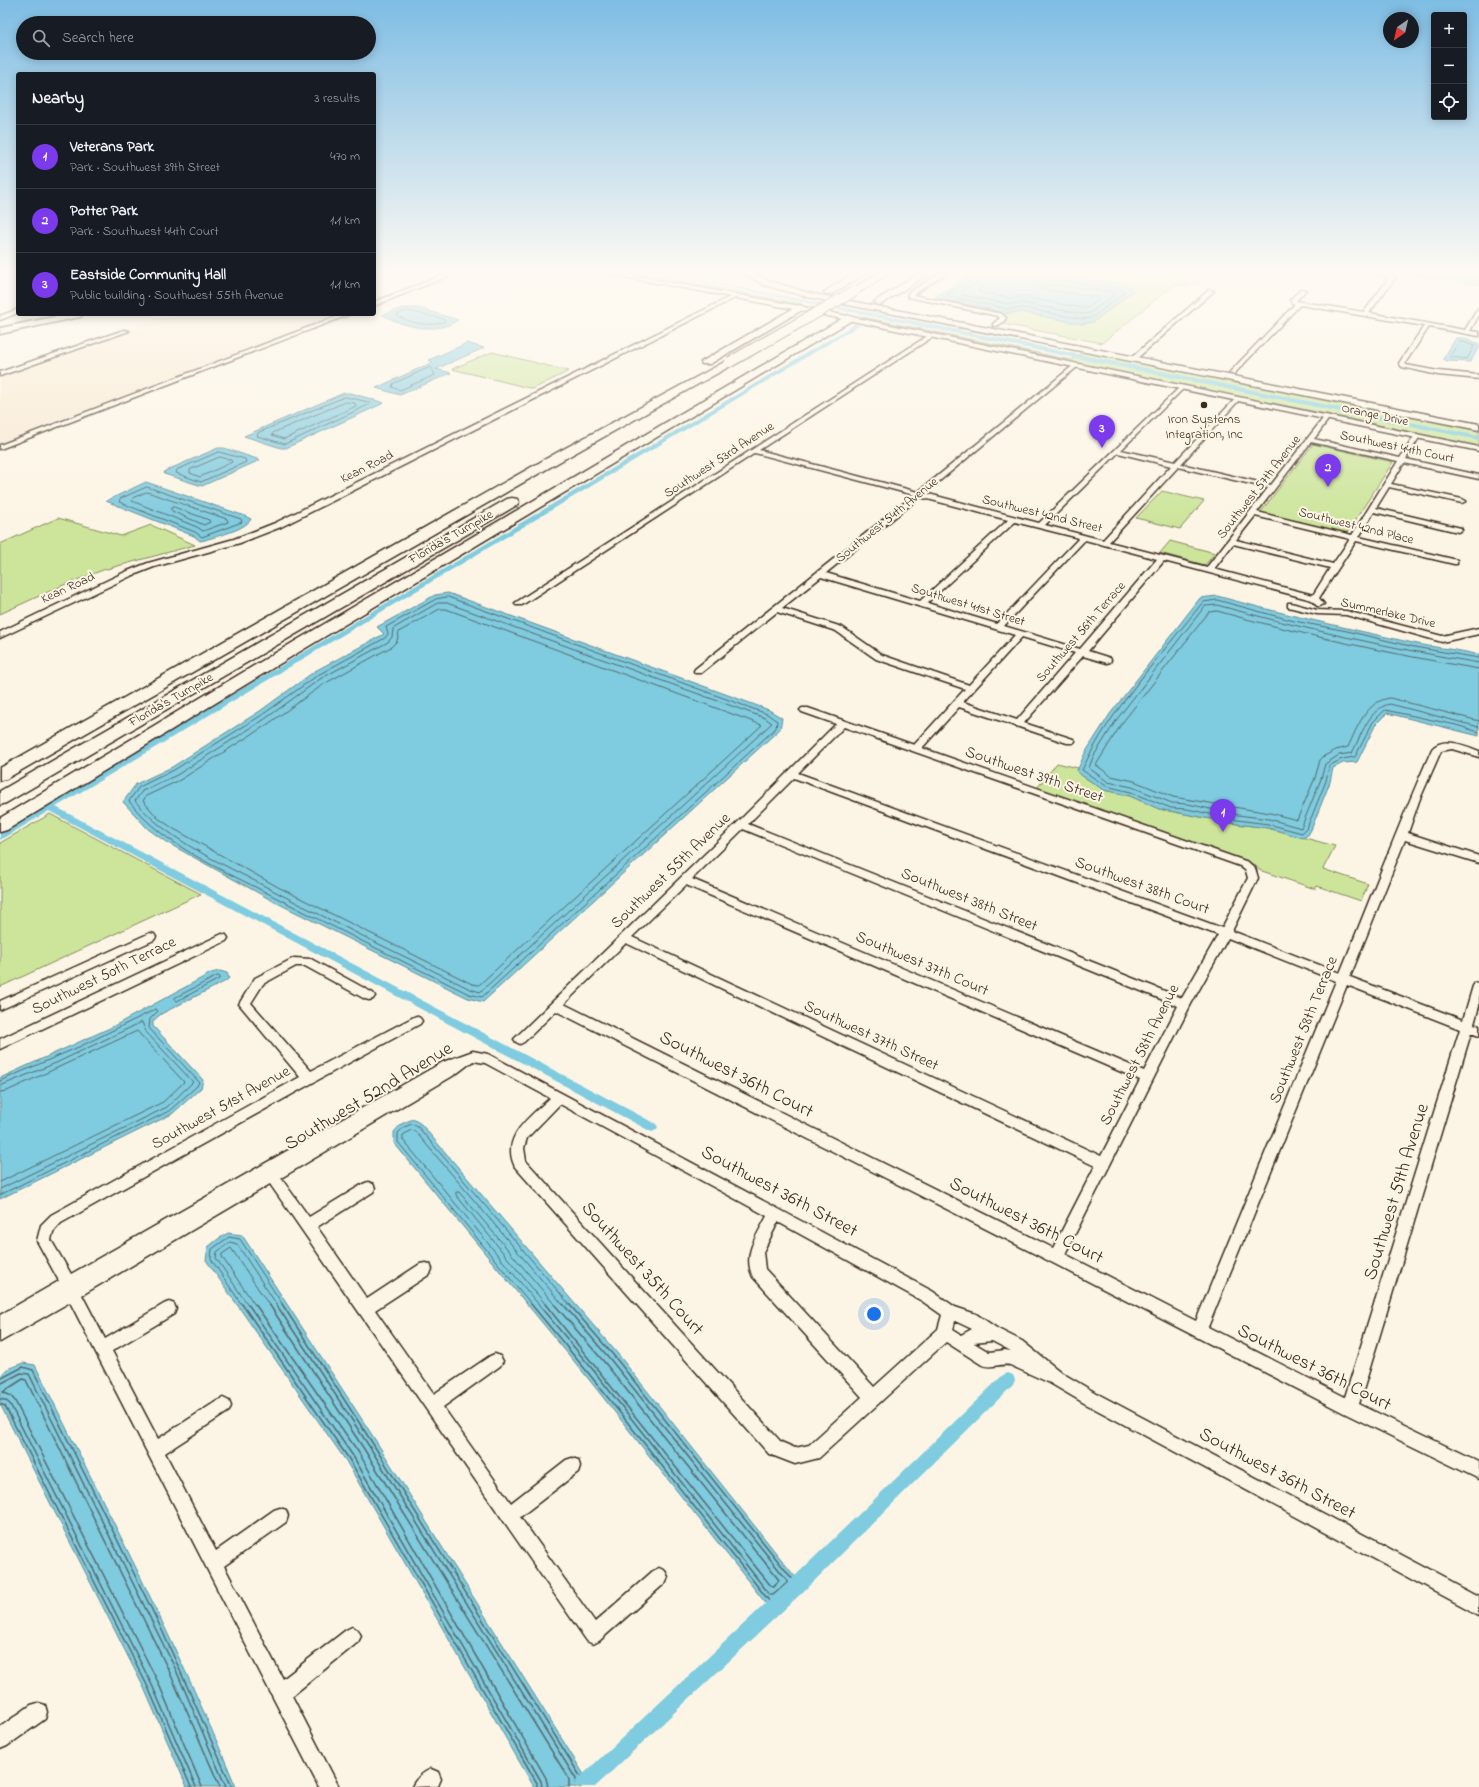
<!DOCTYPE html>
<html lang="en">
<head>
<meta charset="utf-8">
<style>
  :root { --surface:#171b24; --page:#20242c; --text:#f1f3f6; --muted:#9ea1a6; --line:#363941; --accent:#7c3aed }
  body { margin:0; font-family:"Indie Flower",sans-serif; background:var(--page); color:var(--text) }
  .controls { position:absolute; right:12px; top:12px; display:grid; overflow:hidden; border-radius:4px; box-shadow:0 2px 10px #0003 }
  .controls button { width:36px; height:36px; display:grid; place-items:center; padding:0; border:0; border-bottom:1px solid var(--line); background:var(--surface); color:var(--text); font:20px sans-serif }
  .compass { position:absolute; left:1383px; top:12px; width:36px; height:36px; border-radius:50%; background:var(--surface); box-shadow:0 2px 10px #0003; rotate:214deg }
  .you { position:absolute; left:874px; top:1314px; width:14px; height:14px; margin:-10px; border:3px solid #fff; border-radius:50%; background:#1a73e8; box-shadow:0 0 0 6px #1a73e833 }
  .badge { display:grid; place-items:center; width:26px; height:26px; border-radius:50%; background:var(--accent); color:#fff; font-size:13px; font-weight:700 }
  .pin { position:absolute; translate:-50% -33px; filter:drop-shadow(0 1px 2px #0008) }
  .pin::after { content:''; position:absolute; top:21px; width:14px; height:12px; background:inherit; clip-path:polygon(0 0,100% 0,50% 100%) }
  .list { margin:0; padding:0; list-style:none }
  h2 { display:flex; justify-content:space-between; align-items:center; height:52px; margin:0; padding:0 16px; font-size:17px }
  h2 small { font-size:13px; font-weight:400; color:var(--muted) }
  .list li { display:grid; grid-template-columns:26px 1fr auto; gap:12px; align-items:center; box-sizing:border-box; height:64px; padding:0 16px; border-top:1px solid var(--line) }
  .list b { display:block; font-size:15px; white-space:nowrap }
  .list p { margin:0; font-size:13px; white-space:nowrap; color:var(--muted) }
  .list em { font-size:13px; font-style:normal; color:var(--muted) }
  .icon { flex:none; width:22px; height:22px; fill:none; stroke:currentColor; stroke-width:2; stroke-linecap:round; stroke-linejoin:round }
  .map { position:relative; flex:none; width:1479px; height:1787px; overflow:hidden }
  .search { position:absolute; background:var(--surface); box-shadow:0 2px 10px #0003; left:16px; top:16px; width:360px; height:44px; display:flex; align-items:center; gap:10px; box-sizing:border-box; padding:0 14px; border-radius:22px; color:var(--muted); font-size:15px }
  .panel { position:absolute; background:var(--surface); box-shadow:0 2px 10px #0003; left:16px; top:72px; width:360px; height:244px; border-radius:4px }
  .map>svg:first-child { display:block }
</style>
</head>
<body>
<div class="map">
<svg width="1479" height="1787" viewBox="0 0 1479 1787">
  <rect width="100%" height="100%" fill="#fcf5e5"/>
  <filter id="ink" filterUnits="userSpaceOnUse"><feTurbulence type="fractalNoise" baseFrequency=".025" numOctaves="2"/><feDisplacementMap in="SourceGraphic" scale="8" xChannelSelector="R" yChannelSelector="G"/><feConvolveMatrix kernelMatrix="1 2 1 2 8 2 1 2 1" color-interpolation-filters="sRGB"/></filter>
  <g filter="url(#ink)">
    <path fill="#f7e8cf" d="M173,314h167l-340,129v-71l132,-46 4,1z"/>
    <path fill="#cce59b" stroke="#84885c" d="M614,273h24l164,31 -10,1z
      M1103,273h105l-11,11 -6,-1 -3,3 -13,-2 -73,59 -99,-19 4,-5 -5,-5 20,-2 60,12 11,-2 27,-20 -13,-21 -15,1z
      M859,316l213,44 11,-9 396,78v19l-618,-129z
      M492,352l77,19 -36,18 -81,-20z
      M1313,444l80,18 -47,72 -86,-21z
      M1162,491l42,10 -24,28 -44,-11z
      M58,518l63,18 30,-11 44,20 -92,25 -42,16 -61,28v-70z
      M1170,541l45,12 -10,12 -45,-12z
      M1057,763l21,5 -1,3 4,4 23,15 26,6 29,13 78,15 31,4 67,18 -12,23 45,15 -7,17 -44,-15 -2,3 -56,-19 -4,-5 -218,-77z
      M50,814l151,80 -201,93v-144z"/>
    <path fill="#7fcbdf" stroke="#648b92" d="M975,273h63l61,9c9,-1 28,0 34,9l-40,31 -11,2 -60,-12 -14,1 -72,-15 1,-3z
      M1401,273h78v12z
      M402,308h17l39,12c-21,15 -55,7 -75,-5z
      M1456,338h9l14,6v4l-9,14 -23,-1 -4,-2z
      M467,343l17,5 -48,21 15,4 -51,22 -24,-7 57,-26 -4,-2z
      M344,393h7l33,10 -98,45h-5l-37,-12z
      M218,448h6l36,12 -58,26 -38,-12 1,-3z
      M146,482l99,34 6,3c-6,11 -34,17 -46,21l-5,1 -6,-5 -88,-35z
      M448,593l321,117 13,8 -2,11 -297,273 -15,-4 -197,-98 -105,-58 -18,-13 -25,-27 13,-18 36,-17 88,-56 55,-40 69,-37 -7,-7 58,-32z
      M1217,596c65,18 130,32 196,47 22,5 44,6 66,12v81l-92,-23 -11,11 -19,38 -14,1 -10,5 -3,14 -19,48 -3,5 -5,3 -35,-10 -31,-4 -78,-15 -29,-13 -26,-6 -23,-15 -4,-4 8,-18 25,-39 90,-116z
      M220,971l7,2 2,5 -3,3 -65,33 -8,7v5l50,54 -2,8 -29,26 -172,85v-121l112,-51 99,-54z
      M413,1119l8,5 196,229 183,230 -29,27 -184,-233 -193,-234v-11l7,-8z
      M228,1233l14,2 134,206 212,340 -6,6h-48l-188,-326 -140,-201 2,-13 10,-8z
      M23,1363l12,2c69,140 142,278 201,422h-49l-43,-99 -144,-284v-28l7,-7z"/>
    <g fill="none" stroke-linecap="round" stroke-linejoin="round">
      <path stroke="#566a6b" stroke-width="1" d="M976,273l-1,5 -26,15 -1,3 60,13 15,-1 59,11 10,-1 33,-26c-7,-7 -66,-11 -80,-13l-3,-2 -1,-4
        M982,273l-3,8 -17,10v4l47,9 14,-1 59,11 8,-1 25,-19 -1,-2 -71,-8 -6,-4 -1,-7
        M988,273l-2,9 -8,8 1,2 30,6 15,-1 58,11h6l10,-8 -2,-3 -56,-8 -7,-5 -3,-11
        M1427,273l52,8
        M408,311l36,8 1,2c-16,7 -33,2 -48,-5l1,-2z
        M1459,342h5l10,4 -7,13 -17,-2z
        M431,367l4,8 -35,15 -8,-3 1,-3z
        M345,397l24,5 1,2 -85,40 -28,-8 1,-3z
        M346,402l9,1 1,3 -72,33 -12,-4 1,-2z
        M219,452l26,7 1,3 -45,20 -25,-9 1,-3z
        M220,457l11,3 1,2 -32,15 -10,-4v-3z
        M147,487l94,32 1,3 -40,15 -7,-5 -76,-30 1,-3z
        M147,492l80,27 1,3 -25,9 -6,-4 -65,-26 1,-3z
        M174,507l35,13 1,2 -6,3 -32,-14 -1,-2z
        M448,597l319,117 10,7 -1,7 -294,269 -13,-3c-67,-33 -134,-66 -200,-100 -48,-25 -107,-49 -140,-93l10,-14 35,-17 88,-55 56,-40 67,-37 3,-4 -2,-7 50,-28z
        M438,603h9l318,115 7,5 -292,269 -10,-3c-72,-36 -144,-70 -215,-108 -42,-22 -88,-42 -120,-80l7,-10 35,-16 88,-56 55,-40 68,-37 4,-5 1,-8z
        M440,609h6l316,116 -283,260 -7,-1 -194,-97 -104,-58 -16,-11 -15,-17 3,-5 34,-16 88,-56 56,-40 67,-37 6,-6 2,-9z
        M1479,658l-65,-11 -67,-16 -53,-10 -77,-21 -14,2c-41,52 -93,108 -121,168l24,16 25,6 40,16 16,1 50,11 31,4 34,9 5,-5 19,-47 3,-15 13,-7 13,-2 18,-35 12,-12 71,15 23,7
        M1479,663c-88,-15 -176,-34 -262,-58l-12,1 -88,113 -24,38 -4,11 19,14 24,5 40,16 16,1 50,11 31,4 32,9 20,-49 4,-15 14,-9 13,-2c9,-17 17,-45 38,-49l89,23
        M1479,669c-88,-15 -176,-34 -262,-58l-8,1 -87,111 -26,42 15,11 23,5 39,16 97,16 27,7 18,-42 5,-18 4,-4 12,-6 12,-3c9,-19 18,-46 42,-49l89,23
        M218,976l2,1 -1,2 -42,22 -2,-1v-2z
        M0,1081l81,-35 75,-37 2,2 -8,8 -1,9 50,54 -2,4 -28,25 -169,84
        M0,1086l56,-23 86,-41 4,10 47,50 -26,25 -167,82
        M0,1092l7,-1 130,-60 47,51 -21,20 -163,80
        M242,1305l-31,-46 1,-10 17,-12 11,2 43,66
        M248,1305l-32,-47 1,-6 13,-10 7,2 40,61
        M255,1305l-33,-48v-3l9,-6 38,57
        M532,1305l-134,-163v-9l6,-6 8,-3 6,3 152,178
        M539,1305l-136,-165v-5l8,-5 4,1 148,174
        M546,1305l-90,-110v-3h3l96,113"/>
      <path stroke="#566a6b" stroke-width="1.5" d="M242,1304l107,155 188,324v4
        M248,1304l105,152 188,325 1,6
        M255,1304l104,149 187,325 2,9
        M269,1304l95,145 205,330v8
        M276,1304l93,142 207,333 -1,8
        M282,1304l91,140 209,335 -2,8
        M531,1304l59,71 180,227 3,1 21,-20v-2l-180,-225 -45,-52
        M538,1304l56,67 176,224h3l14,-12v-3l-177,-221 -47,-55
        M545,1304l226,282 3,1 5,-7 -174,-217 -51,-59
        M0,1379l23,-12 10,3 128,258 71,159
        M0,1384l21,-11 8,1 147,296 50,117
        M0,1399l5,1 5,4 142,281 44,102
        M0,1404l5,2 143,281 43,100
        M202,1787l-44,-105 -143,-281 -4,-5 -8,-4 20,-13 3,1 144,293 50,114"/>
      <path fill="#7fcbdf" fill-rule="evenodd" d="M657,273h11l247,48 564,115v4z
        M947,273h6l-35,21 -4,-1z
        M855,324l5,1 -804,482 600,317 2,3 -2,3 -4,2 -4,-2 -599,-319 -49,29v-7z
        M1008,1373l5,2 2,5 -2,5 -207,204 -211,198h-22l3,-6 218,-204 209,-202z"/>
      <g stroke="#3b2a1e" stroke-width="3">
        <path id="minor" d="M448,273h8l-82,33v-4z
          M940,273h6l-33,22 89,19 4,4c-3,4 -7,9 -13,8v-2l7,-6 -2,-2 -90,-19v-4z
          M1374,273l16,1 5,4 -26,35 96,17 12,-20 2,-1v6l-9,16 9,1v4l-50,-9 -24,36 1,2 32,6 41,4v4l-41,-4 -36,-8 -3,-4 25,-37 -124,-21 -66,69h-4v-2l65,-68 -3,-1 -2,-3 11,-11 5,1 -10,11 68,11 25,-34z
          M1209,290l5,1 -79,69h-4v-2z
          M734,295l5,1 -458,231 -41,16 -86,24 -23,9 -131,62v-6l125,-60 23,-9 86,-24 41,-16z
          M18,309v4l-18,7v-4z
          M343,314h8l-351,135v-4z
          M124,330l5,1 -129,45v-4z
          M929,335l5,1 -175,114 159,42 157,-128 3,2 -1,1 -152,126 114,30 142,-137 3,2 -1,1 -62,61 54,12 62,-65 2,1v2l-58,64 90,21 54,-69 2,-1 3,2 -16,22 86,19 15,-23 2,-1 3,2 -14,23 73,16v4l-75,-16 -13,21 71,15 4,2 -4,2 -73,-16 -13,21 85,20 1,2 -4,2 -84,-20 -15,25 98,23v4h-3l-98,-23 -37,57 5,6 -4,2h-3l-5,-6 -148,-39 -76,90 22,7 1,2 -1,2 -3,1 -24,-7 -59,67 49,16 2,2 -2,2h-6l-108,-36 -37,41 326,114 7,6 3,10 -26,53 108,42c31,-75 59,-150 92,-224 11,-13 34,-3 47,2v6l-27,-8 -11,2 -22,50 -11,32 71,23v7l-74,-23 -55,137 113,43 10,-34 2,-3 4,-1v24l-5,18 5,2v10l-8,-3 -112,371 120,58v17l-135,-66 -293,-151 -495,-251 -32,31 -4,2 -4,-2 -2,-3 223,-216 99,-99 -34,-12 -2,-2 2,-2h6l106,37 51,-56 -89,-30 -40,-28 -59,-19 -76,61h-6l-1,-2 1,-2 219,-174 -159,-42 -233,152h-6l-1,-2zM1311,442l87,19 -46,74 -95,-23zM1118,453l53,13 -68,74 -58,-15zM1178,467l90,21 -61,79 -98,-25zM920,497l88,23 -88,81 -94,-28zM1255,516l95,23 -17,25 -97,-24zM1015,522l64,16 -82,86 -70,-21zM1085,540l72,19 -77,90 -76,-23zM1233,544l97,24 -17,27 -99,-26zM821,577l194,58 -46,50 -87,-30 -40,-28 -60,-19zM1022,637l53,16 -58,67 -54,-18zM844,727l396,139 6,5 2,7 -26,50 -424,-155zM794,778l424,157 -36,63 -434,-174zM743,829l435,177 -34,65 -452,-192zM686,885l454,195 -39,76 -469,-219zM1228,938l108,43 -140,340 -131,-67 126,-250zM626,943l469,223 -42,82 -489,-244zM1347,985l113,44 -115,368 -137,-70z
          M1288,603h3l26,7 29,1 96,25 37,-8v6l-37,8 -96,-27 -29,-1 -29,-7z
          M150,933l4,1 2,3 -2,3 -154,70v-9z
          M222,934l4,1 2,3 -2,3 -226,108v-10z
          M294,958l17,1 62,34 2,3 -2,3 -4,1 -4,-1 -60,-33h-9l-33,18 -12,19 60,68 101,-53 4,-2 4,2 2,3 -2,3 -106,58 -253,141 -8,9 -2,8 20,34 372,-212 30,-11 15,3 444,237 23,16 21,7 22,15 24,12 40,32 34,20 383,203v19l-395,-212 -34,-20 -40,-18c-10,-2 -19,4 -28,0l-36,-23 -127,116 -24,6 -26,-10 -254,-287c-15,-30 15,-50 35,-69l-65,-35 -12,-2 -17,13 -175,104 28,39 54,-33 5,-2 5,2 2,4 -2,4 -56,35 50,72 53,-35 5,-1 5,1 2,5 -2,5 -55,36 59,84 56,-38 5,-2 5,2 3,5 -3,5 -57,41 68,96 55,-43 6,-2 6,2 2,6 -2,6 -58,45 75,105 58,-51 6,-3 6,3 3,6 -3,6 -66,58 -6,3 -6,-3 -317,-457 -188,111 23,44 59,-35 5,-2 5,2 2,5 -2,5 -62,37 46,88 59,-38 6,-3 6,3 2,5 -2,5 -64,42 51,98 58,-41 6,-2 6,2 2,6 -2,6 -62,44 59,113 63,-49 6,-3 6,3 3,6 -3,6 -66,54 47,91h-20l-249,-485 -70,40v-27l59,-34 -22,-40 4,-16 10,-10 249,-138 -61,-73 16,-26zM560,1104l207,112c-10,20 -25,38 -14,61l109,120 -53,48 -14,3 -14,-6 -255,-281 -2,-13 3,-10zM778,1222l144,79 20,14 -4,14 -64,58 -109,-118 -2,-17zM955,1321l17,8 -11,6 -8,-5zM992,1341l19,10 -6,-1 -16,2 -15,-9z
          M38,1703l7,2 2,7 -2,7 -38,27 -7,3v-22l31,-22z
          M431,1769l7,3 3,7 -3,7 -26,1c4,-9 10,-14 19,-18z"/>
      </g>
      <g stroke="#3b2a1e" stroke-width="3">
        <path id="tertiary" d="M604,273h15l180,33 680,141v4l-680,-141z"/>
      </g>
      <g stroke="#3b2a1e" stroke-width="3">
        <path id="primary" d="M743,273h11l16,8 39,12 670,131v6l-671,-133 -44,-12z
          M68,314h16l-4,3 -80,17v-6z"/>
      </g>
      <g stroke="#3b2a1e" stroke-width="3">
        <path id="motorway" d="M855,273h12l-35,21h-6l-2,-2z
          M878,273h11l-31,20h-6l-2,-2 2,-2z
          M919,273h11l-48,31 -3,1 -5,-3z
          M799,305l3,1 2,2 -2,2 -92,54h-8l-1,-2z
          M848,315l5,3 -1,2 -548,329 -297,181 -7,2v-14l292,-175z
          M730,359l5,3 -1,2 -168,94 -560,321 -6,1v-12l558,-316z
          M512,498l5,1 2,3 -2,3 -511,298 -6,2v-14l507,-292z"/>
      </g>
      <use href="#minor" fill="#fcf5e5" fill-rule="evenodd"/>
      <use href="#tertiary" fill="#fcf5e5" fill-rule="evenodd"/>
      <use href="#primary" fill="#fcf5e5" fill-rule="evenodd"/>
      <use href="#motorway" fill="#fcf5e5" fill-rule="evenodd"/>
      <g stroke="#3b2a1e" stroke-width="12" stroke-linecap="butt">
        <path id="motorway-bridge" d="M730,362l125,-71"/>
      </g>
      <use href="#motorway-bridge" stroke="#fcf5e5" stroke-width="10"/>
    </g>
  </g>
  <linearGradient id="sky" x2="0" y2="1"><stop stop-color="#7ebde4"/><stop offset="0.52" stop-color="#fefaf3"/><stop offset="1" stop-color="#fefaf3" stop-opacity="0"/></linearGradient>
  <rect width="1479" height="524" fill="url(#sky)"/>
  <circle fill="#3b2a1e" stroke="#fcf5e5" stroke-width="1.5" cx="1204" cy="405" r="4"/>
  <g text-anchor="middle" dominant-baseline="central" stroke-width="4" stroke-linejoin="round" paint-order="stroke">
    <g font-size="13" fill="#3b2a1e" stroke="#fcf5e5">
      <text transform="translate(1375 415) rotate(12)">Orange Drive</text>
      <text transform="translate(1397 447) rotate(12)">Southwest 44th Court</text>
      <text transform="translate(719 460) rotate(-33)">Southwest 53rd Avenue</text>
      <text transform="translate(367 467) rotate(-27)">Kean Road</text>
      <text transform="translate(1259 487) rotate(-52)">Southwest 57th Avenue</text>
      <text transform="translate(1042 514) rotate(14)">Southwest 42nd Street</text>
      <text transform="translate(887 520) rotate(-39)">Southwest 54th Avenue</text>
      <text transform="translate(1356 526) rotate(14)">Southwest 42nd Place</text>
      <text transform="translate(451 537) rotate(-30)">Florida's Turnpike</text>
      <text transform="translate(68 588) rotate(-25)">Kean Road</text>
      <text transform="translate(968 605) rotate(17)">Southwest 41st Street</text>
      <text transform="translate(1388 613) rotate(13)">Summerlake Drive</text>
      <text transform="translate(1081 632) rotate(-49)">Southwest 56th Terrace</text>
      <text transform="translate(171 700) rotate(-30)">Florida's Turnpike</text>
    </g>
    <g font-size="13" fill="#3b2a1e" stroke="#fcf5e5">
      <text x="1204" y="419">Iron Systems<tspan x="1204" dy="15">Integration, Inc</tspan></text>
    </g>
    <g font-size="16" fill="#3b2a1e" stroke="#fcf5e5">
      <text transform="translate(1034 775) rotate(19)">Southwest 39th Street</text>
      <text transform="translate(671 871) rotate(-44)">Southwest 55th Avenue</text>
      <text transform="translate(1142 886) rotate(20)">Southwest 38th Court</text>
      <text transform="translate(969 900) rotate(22)">Southwest 38th Street</text>
      <text transform="translate(922 964) rotate(23)">Southwest 37th Court</text>
      <text transform="translate(104 976) rotate(-26)">Southwest 50th Terrace</text>
      <text transform="translate(1304 1030) rotate(-68)">Southwest 58th Terrace</text>
      <text transform="translate(871 1036) rotate(25)">Southwest 37th Street</text>
      <text transform="translate(1140 1055) rotate(-63)">Southwest 58th Avenue</text>
      <text transform="translate(221 1108) rotate(-29)">Southwest 51st Avenue</text>
    </g>
    <g font-size="19" fill="#3b2a1e" stroke="#fcf5e5">
      <text transform="translate(736 1075) rotate(27)">Southwest 36th Court</text>
      <text transform="translate(369 1097) rotate(-31)">Southwest 52nd Avenue</text>
      <text transform="translate(779 1192) rotate(28)">Southwest 36th Street</text>
      <text transform="translate(1397 1192) rotate(-73)">Southwest 59th Avenue</text>
      <text transform="translate(1026 1221) rotate(27)">Southwest 36th Court</text>
      <text transform="translate(642 1269) rotate(48)">Southwest 35th Court</text>
      <text transform="translate(1314 1368) rotate(27)">Southwest 36th Court</text>
      <text transform="translate(1277 1474) rotate(28)">Southwest 36th Street</text>
    </g>
  </g>
</svg>
<div class="controls">
<button>+</button>
<button>−</button>
<button><svg class="icon" aria-label="locate" viewBox="0 0 24 24"><circle cx="12" cy="12" r="6"/><path d="M12 2v4M12 18v4M2 12h4M18 12h4"/></svg></button>
</div>
<svg class="compass" viewBox="-18 -18 36 36"><path d="M0-13l5 13h-10z" fill="#e53935"/><path d="M0 13l5-13h-10z" fill="#9ea1a6"/></svg>
<div class="you"></div>
<div class="pin badge" style="left:1223px;top:832px">1</div>
<div class="pin badge" style="left:1328px;top:487px">2</div>
<div class="pin badge" style="left:1102px;top:448px">3</div>
<div class="search"><svg class="icon" aria-label="search" viewBox="0 0 24 24"><circle cx="10" cy="10" r="6"/><path d="M15 15l6 6"/></svg>Search here</div>
<section class="panel">
<h2>Nearby<small>3 results</small></h2>
<ul class="list">
<li><span class="badge">1</span><div><b>Veterans Park</b><p>Park · Southwest 39th Street</p></div><em>470 m</em></li>
<li><span class="badge">2</span><div><b>Potter Park</b><p>Park · Southwest 44th Court</p></div><em>1.1 km</em></li>
<li><span class="badge">3</span><div><b>Eastside Community Hall</b><p>Public building · Southwest 55th Avenue</p></div><em>1.1 km</em></li>
</ul>
</section>
</div>
</body>
</html>
